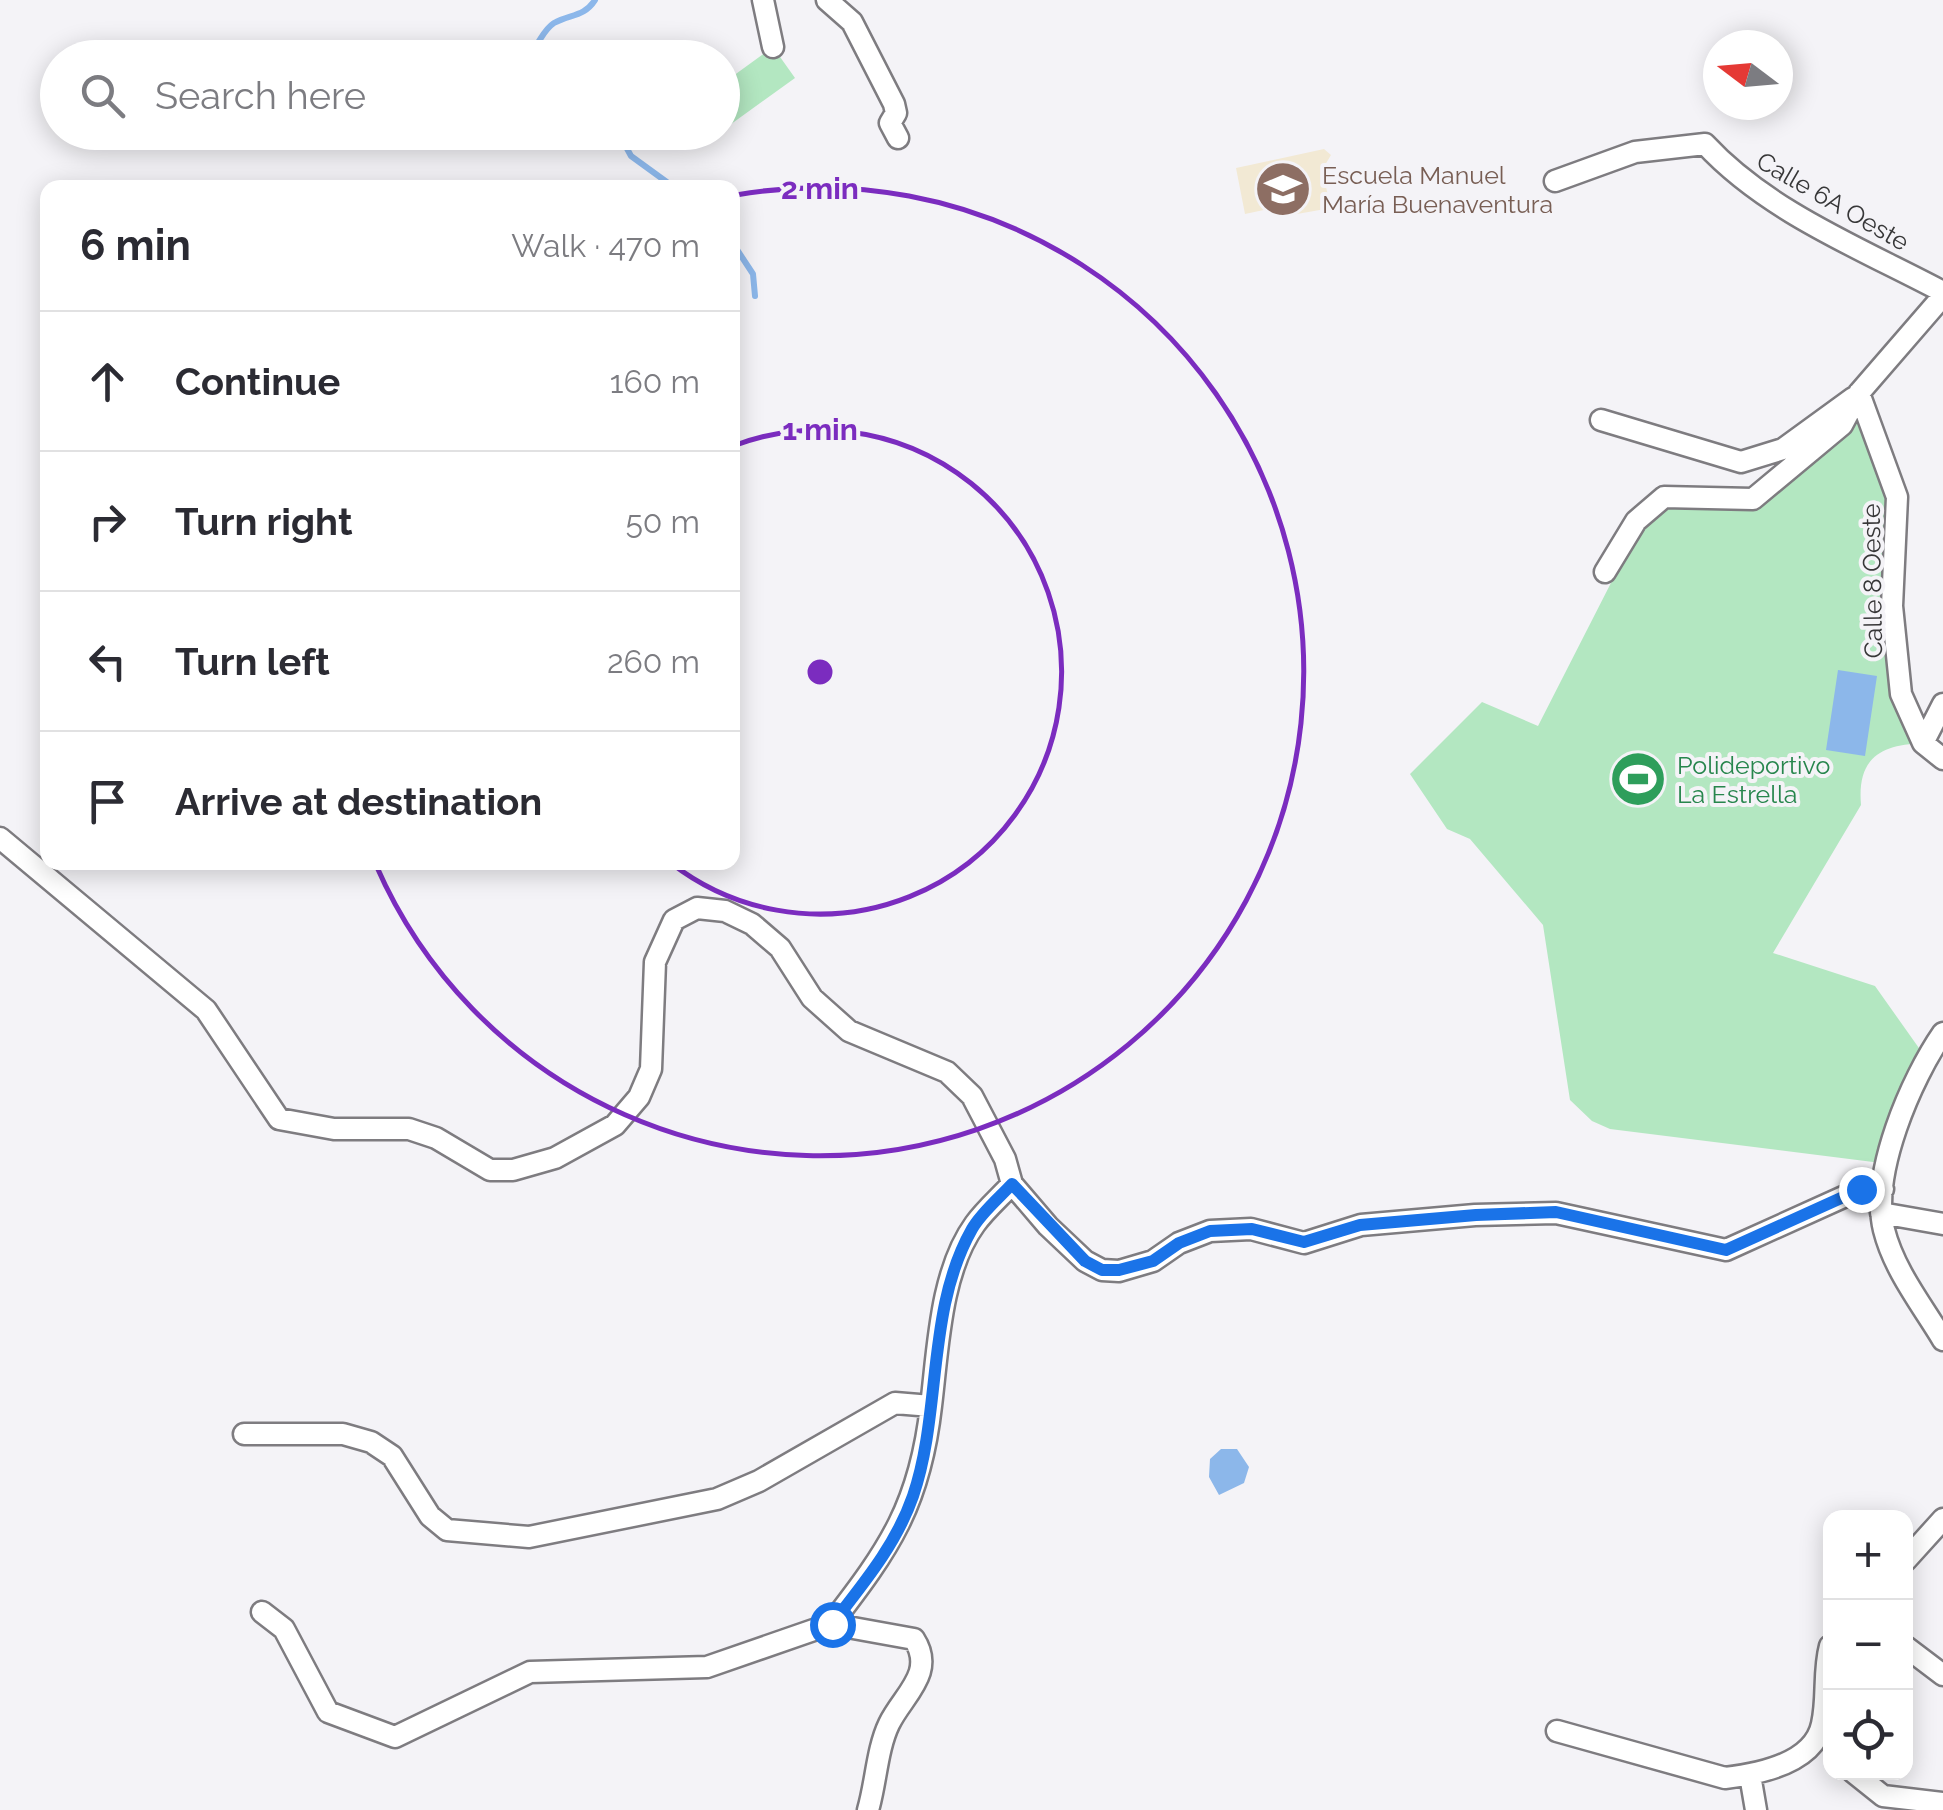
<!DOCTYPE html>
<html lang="en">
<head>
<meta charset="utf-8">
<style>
  :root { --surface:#fff; --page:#f7f7f7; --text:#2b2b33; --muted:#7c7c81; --line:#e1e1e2 }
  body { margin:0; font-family:Raleway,sans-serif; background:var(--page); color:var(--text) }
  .controls { position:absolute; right:30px; bottom:30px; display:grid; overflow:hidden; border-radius:20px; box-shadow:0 5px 25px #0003 }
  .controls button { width:90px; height:90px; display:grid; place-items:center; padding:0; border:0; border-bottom:2px solid var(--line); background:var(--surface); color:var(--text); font:50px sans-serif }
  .compass { position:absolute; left:1703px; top:30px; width:90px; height:90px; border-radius:50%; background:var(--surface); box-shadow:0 5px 25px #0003; rotate:286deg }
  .stop { position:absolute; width:30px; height:30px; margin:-22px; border:8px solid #1a73e8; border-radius:50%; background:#fff }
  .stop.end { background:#1a73e8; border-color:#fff; box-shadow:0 2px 10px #0008 }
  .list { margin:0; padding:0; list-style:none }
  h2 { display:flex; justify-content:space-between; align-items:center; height:130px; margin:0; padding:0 40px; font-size:42px }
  h2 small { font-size:32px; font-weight:400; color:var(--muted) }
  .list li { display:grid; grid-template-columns:65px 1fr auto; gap:30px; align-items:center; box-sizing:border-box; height:140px; padding:0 40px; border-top:2px solid var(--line) }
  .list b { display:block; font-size:38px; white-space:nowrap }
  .list em { font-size:32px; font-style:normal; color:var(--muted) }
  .icon { flex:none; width:55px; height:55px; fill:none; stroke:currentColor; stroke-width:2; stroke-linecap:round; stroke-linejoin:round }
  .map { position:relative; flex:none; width:1943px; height:1810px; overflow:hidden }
  .search { position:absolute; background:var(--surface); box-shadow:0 5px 25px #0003; left:40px; top:40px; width:700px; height:110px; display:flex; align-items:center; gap:25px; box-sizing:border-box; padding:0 35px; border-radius:55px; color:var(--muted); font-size:38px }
  .panel { position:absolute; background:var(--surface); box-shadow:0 5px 25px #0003; left:40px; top:180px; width:700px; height:690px; border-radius:20px }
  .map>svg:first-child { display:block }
</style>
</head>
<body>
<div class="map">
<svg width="1943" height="1810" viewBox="0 0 1943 1810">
  <rect width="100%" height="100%" fill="#f4f3f7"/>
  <path fill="#f2e9d4" d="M1324,149l7,6 -9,15 9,38 -51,9 -2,-10 -33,7 -9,-46z"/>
  <path fill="#b3e7c1" d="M773,47l22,31 -68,49 -4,-7 -1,-36z
    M1859,393l38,104 4,197 22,49c-43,2 -66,15 -62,62l-88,148 102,33 51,72 -37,106 -279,-35 -18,-8 -22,-21 -27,-175 -73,-86 -23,-10 -37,-55 72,-72 56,24 76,-149 -9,-5 59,-75 89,2z"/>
  <path fill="#8cb7ea" d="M1838,670l39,6 -12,80 -39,-6z
    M1221,1449h16l12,18 -5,16 -25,12 -10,-18 1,-18z"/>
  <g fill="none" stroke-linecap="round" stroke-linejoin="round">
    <path stroke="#8cb7ea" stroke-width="6" d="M541,43l14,15
      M522,58c17,-8 18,-26 32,-35 16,-9 30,-6 41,-23
      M618,132l13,24 44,32
      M732,242l21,32 2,22"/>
    <g stroke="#7e7c80" stroke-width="25">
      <path id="minor" d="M763,0l10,47
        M827,0l25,22 42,82 2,9 -6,10 8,15
        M1555,181l80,-29 70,-8c63,68 157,105 238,148
        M1859,393l38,104 -5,109 9,88 22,49 20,16
        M1601,420l140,42 42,-13 70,-51
        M1605,572l31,-51 28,-24 89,2 89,-74 17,-32 84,-97
        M1923,743l20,-39
        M0,838l206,172 73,109 55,10h75l27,9 54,32h23l42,-12 60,-33 24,-28 12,-28 4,-107 19,-42 23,-12 28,3 27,13 28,24 32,50 37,33 98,41 25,24 33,63 7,25 36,42 37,35 17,9 17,1 34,-10 26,-18 31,-12 41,-2 53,14 57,-18 114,-10 81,-2 170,37 135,-61h22
        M1943,1033c-32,46 -73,141 -59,197 10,40 38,75 59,110
        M1881,1213l62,11
        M244,1434h99l28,8 21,14 38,60 17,14 82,7 188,-38 42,-18 136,-78 36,3c7,-56 9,-134 44,-182 10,-14 25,-27 37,-40
        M1906,1560l37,-41
        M262,1612l22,17 44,83 67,25 135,-65 177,-5 124,-43 83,15c22,34 -11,56 -25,85 -12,25 -13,59 -21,86
        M831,1624c59,-76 89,-120 100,-218
        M1906,1647l37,28
        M1557,1731l168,47c34,-4 89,-15 97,-54 6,-26 1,-52 8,-78
        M1853,1772l30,24 60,7
        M1750,1775l6,35"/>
    </g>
    <use href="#minor" stroke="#fff" stroke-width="20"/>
  </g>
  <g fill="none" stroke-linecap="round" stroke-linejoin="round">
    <path stroke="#1a73e8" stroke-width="12" d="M832,1624c31,-40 64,-79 81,-128 29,-85 13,-186 59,-267 9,-16 27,-31 40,-45l73,77 17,9h17l34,-9 26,-18 31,-12 42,-2 52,13 56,-17 116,-10 80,-3 170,38 135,-61"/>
  </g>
  <g fill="none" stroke="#7b2cbf" stroke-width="5">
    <path d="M733 446A242 242 0 1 1 671 863"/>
    <path d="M736 195A484 484 0 1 1 376 865"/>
  </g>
  <defs>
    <g id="school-disc" transform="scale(2.875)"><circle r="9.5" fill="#8d6e63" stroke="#f4f3f7"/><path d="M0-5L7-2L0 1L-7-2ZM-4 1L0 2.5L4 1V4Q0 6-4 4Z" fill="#fff"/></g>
    <g id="stadium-disc" transform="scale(2.875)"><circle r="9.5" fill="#2e9e5b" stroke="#f4f3f7"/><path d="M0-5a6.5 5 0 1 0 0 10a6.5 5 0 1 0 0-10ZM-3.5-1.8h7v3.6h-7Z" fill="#fff"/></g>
  </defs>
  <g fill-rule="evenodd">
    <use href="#school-disc" x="1283" y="189"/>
    <use href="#stadium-disc" x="1638" y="779"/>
  </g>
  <g text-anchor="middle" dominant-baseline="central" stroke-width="8" stroke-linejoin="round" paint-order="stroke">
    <g font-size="25" fill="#785e54" stroke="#f4f3f7" text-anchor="start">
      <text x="1322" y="175">Escuela Manuel<tspan x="1322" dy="29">María Buenaventura</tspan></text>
    </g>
    <g font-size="25" fill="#373738" stroke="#f4f3f7">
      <text transform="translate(1833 201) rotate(30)">Calle 6A Oeste</text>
      <text transform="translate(1872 581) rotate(-91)">Calle 8 Oeste</text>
    </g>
    <g font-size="25" fill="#27864d" stroke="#f4f3f7" text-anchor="start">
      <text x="1677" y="765">Polideportivo<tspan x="1677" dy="29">La Estrella</tspan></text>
    </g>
  </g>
  <circle cx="820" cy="672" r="15" fill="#7b2cbf" stroke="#f4f3f7" stroke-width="5"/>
  <g font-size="30" text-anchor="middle" font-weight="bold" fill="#7b2cbf" stroke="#f4f3f7" stroke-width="8" stroke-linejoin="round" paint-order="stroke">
    <text x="820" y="199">2 min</text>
    <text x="820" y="440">1 min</text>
  </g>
</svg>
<div class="controls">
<button>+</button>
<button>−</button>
<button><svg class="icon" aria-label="locate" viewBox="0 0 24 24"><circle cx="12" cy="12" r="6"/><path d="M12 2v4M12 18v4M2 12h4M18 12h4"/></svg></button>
</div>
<svg class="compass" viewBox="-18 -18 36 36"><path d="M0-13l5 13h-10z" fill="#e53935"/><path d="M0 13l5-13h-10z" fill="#7c7c81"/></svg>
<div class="stop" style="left:832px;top:1624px"></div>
<div class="stop end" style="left:1861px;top:1189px"></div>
<div class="search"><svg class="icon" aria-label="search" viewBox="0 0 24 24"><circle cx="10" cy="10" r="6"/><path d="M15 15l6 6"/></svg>Search here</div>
<section class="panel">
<h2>6 min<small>Walk · 470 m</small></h2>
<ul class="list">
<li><svg class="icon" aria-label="ahead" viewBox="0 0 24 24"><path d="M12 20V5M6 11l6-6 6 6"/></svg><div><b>Continue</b></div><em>160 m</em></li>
<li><svg class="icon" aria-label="right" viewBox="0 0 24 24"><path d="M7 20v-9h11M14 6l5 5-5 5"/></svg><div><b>Turn right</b></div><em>50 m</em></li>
<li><svg class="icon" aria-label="left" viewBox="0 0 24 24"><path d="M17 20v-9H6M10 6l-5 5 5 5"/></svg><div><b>Turn left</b></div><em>260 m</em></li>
<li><svg class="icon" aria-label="arrive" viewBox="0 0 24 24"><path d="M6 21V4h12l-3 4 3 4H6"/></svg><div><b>Arrive at destination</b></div></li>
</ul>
</section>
</div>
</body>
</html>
